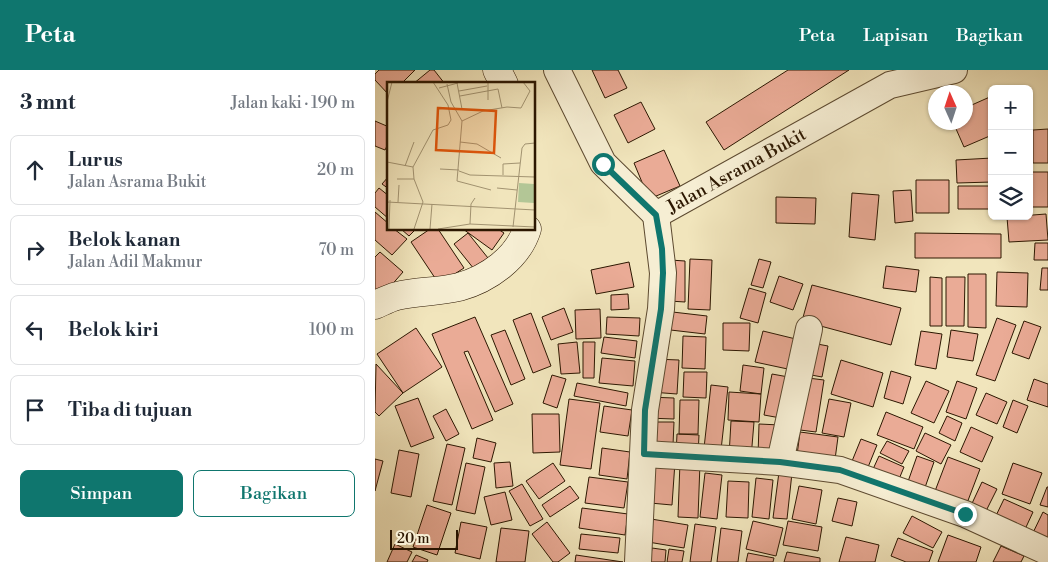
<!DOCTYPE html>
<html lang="id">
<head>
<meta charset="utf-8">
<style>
  :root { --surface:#fff; --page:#f6f6f7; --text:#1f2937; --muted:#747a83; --line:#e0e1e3; --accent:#0f766e }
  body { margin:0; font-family:"Libre Bodoni",serif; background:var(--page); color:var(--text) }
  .controls { position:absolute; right:15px; top:15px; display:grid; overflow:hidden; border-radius:8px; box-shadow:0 1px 4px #0004 }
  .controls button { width:45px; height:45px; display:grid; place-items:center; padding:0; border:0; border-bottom:1px solid var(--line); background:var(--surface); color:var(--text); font:25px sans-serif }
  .compass { position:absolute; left:553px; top:15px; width:45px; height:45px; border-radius:50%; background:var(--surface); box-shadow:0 1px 4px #0004; rotate:357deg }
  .scale { position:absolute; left:15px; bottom:12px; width:68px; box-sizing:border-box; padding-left:5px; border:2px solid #2c1701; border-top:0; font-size:14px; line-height:18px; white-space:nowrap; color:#2c1701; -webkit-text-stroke:4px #f6eed3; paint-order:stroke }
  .stop { position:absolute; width:15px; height:15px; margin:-11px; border:4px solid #0f766e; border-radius:50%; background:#fff }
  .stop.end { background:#0f766e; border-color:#fff; box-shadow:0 1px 5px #0008 }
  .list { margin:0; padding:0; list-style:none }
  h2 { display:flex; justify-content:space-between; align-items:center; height:65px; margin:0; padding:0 20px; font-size:21px }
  h2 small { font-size:16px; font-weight:400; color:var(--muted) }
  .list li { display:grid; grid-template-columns:32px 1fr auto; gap:15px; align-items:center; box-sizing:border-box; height:70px; margin:0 10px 10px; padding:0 10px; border:1px solid var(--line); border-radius:8px }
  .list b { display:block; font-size:19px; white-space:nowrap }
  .list p { margin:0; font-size:16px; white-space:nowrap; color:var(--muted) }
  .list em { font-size:16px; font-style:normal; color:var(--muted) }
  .actions { display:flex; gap:10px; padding:15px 20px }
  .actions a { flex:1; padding:11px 0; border:1px solid var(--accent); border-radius:8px; text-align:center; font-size:18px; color:var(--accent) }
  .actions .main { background:var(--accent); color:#fff }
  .icon { flex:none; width:28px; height:28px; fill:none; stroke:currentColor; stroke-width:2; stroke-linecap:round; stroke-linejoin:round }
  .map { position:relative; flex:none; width:673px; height:492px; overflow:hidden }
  header { display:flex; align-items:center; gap:30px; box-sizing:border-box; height:70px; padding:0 25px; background:var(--accent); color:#fff }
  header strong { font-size:24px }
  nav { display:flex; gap:28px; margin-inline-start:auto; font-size:18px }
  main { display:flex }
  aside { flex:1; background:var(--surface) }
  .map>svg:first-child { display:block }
</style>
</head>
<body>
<header>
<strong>Peta</strong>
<nav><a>Peta</a><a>Lapisan</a><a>Bagikan</a></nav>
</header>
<main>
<aside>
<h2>3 mnt<small>Jalan kaki · 190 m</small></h2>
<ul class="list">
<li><svg class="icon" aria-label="ahead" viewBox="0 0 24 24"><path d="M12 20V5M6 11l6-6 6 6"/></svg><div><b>Lurus</b><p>Jalan Asrama Bukit</p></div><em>20 m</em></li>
<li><svg class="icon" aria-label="right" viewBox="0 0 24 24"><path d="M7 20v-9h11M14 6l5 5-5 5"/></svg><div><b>Belok kanan</b><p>Jalan Adil Makmur</p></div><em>70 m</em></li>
<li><svg class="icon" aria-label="left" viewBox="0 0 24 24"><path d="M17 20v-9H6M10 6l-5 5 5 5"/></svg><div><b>Belok kiri</b></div><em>100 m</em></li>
<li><svg class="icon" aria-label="arrive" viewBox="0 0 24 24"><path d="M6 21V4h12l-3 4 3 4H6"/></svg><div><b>Tiba di tujuan</b></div></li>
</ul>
<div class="actions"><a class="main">Simpan</a><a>Bagikan</a></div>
</aside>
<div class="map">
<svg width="673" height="492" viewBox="0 0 673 492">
  <rect width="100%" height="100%" fill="#f1e5bc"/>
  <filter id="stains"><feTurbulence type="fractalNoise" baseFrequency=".004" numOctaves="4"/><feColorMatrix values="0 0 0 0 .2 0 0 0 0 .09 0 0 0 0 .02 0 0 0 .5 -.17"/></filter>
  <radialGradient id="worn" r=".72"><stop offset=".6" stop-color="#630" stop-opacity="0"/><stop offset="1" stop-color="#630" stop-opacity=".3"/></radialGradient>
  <path fill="#eaab96" stroke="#2c1701" d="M4,0h36l-14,14h-12v11l-14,-15v-6z
    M55,0h4l11,14h-32z
    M217,0h26l9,18 -22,10z
    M413,0h61l-125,80 -18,-28z
    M617,26v39l-28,12 -11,-25h12v-14z
    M266,32l14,27 -27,14 -14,-28z
    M0,51l14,6v15l-4,8 -10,-4z
    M673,59v34h-15v-33z
    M289,80l16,36 -31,13 -15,-36z
    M617,88v24l-35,1 -1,-23z
    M657,102h16v35h-16z
    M14,106v13l-7,-5z
    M541,110h33v33h-33z
    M583,116h34v23h-34z
    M4,118l10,8v23l-14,-12v-14z
    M536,120l2,31 -18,2 -2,-32z
    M477,123l27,2 -4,45 -26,-3z
    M401,127l40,1 -1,26 -39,-1z
    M0,142l14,12v5h5l13,10 -15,16 -17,-15z
    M671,144l2,26 -39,2 -2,-25z
    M26,159h15l-7,7z
    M55,159h8l26,39 -25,16 -28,-42z
    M88,159h35l6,4 -12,17z
    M93,163l24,30 -14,11 -24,-30z
    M540,163l86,1v24h-86z
    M660,173h13v17h-14z
    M5,182l23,20 -28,32v-47z
    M315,189l22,1 -2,50 -22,-1z
    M384,189l12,3 -8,26 -12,-3z
    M295,190l15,1v41l-16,-1z
    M254,192l5,25 -38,7 -5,-24z
    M511,196l33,4 -3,22 -33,-4z
    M667,198h6v22h-8z
    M622,202l31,1 -1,34 -31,-1z
    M593,204h18v54l-18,-1z
    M404,206l24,8 -10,26 -23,-8z
    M555,207l12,1v48h-12z
    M571,207h19l-1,49h-18z
    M437,215l89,23 -10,37 -89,-24z
    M374,218l17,5 -8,30 -18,-5z
    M253,224l1,15 -18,1v-15z
    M189,238l9,24 -22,8 -9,-23z
    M225,239l1,29 -25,1 -1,-29z
    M289,241l43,5 -2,18 -43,-5z
    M156,243l20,53 -18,7 -20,-53z
    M100,247l38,87 -18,8 -27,-61 -4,1 29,68 -21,9 -40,-95z
    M232,247l33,1 -1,18 -33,-2z
    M622,248l19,7 -21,56 -19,-6z
    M649,251l17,6 -12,32 -17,-6z
    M348,253h27l-1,28 -26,-1z
    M41,258l26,39 -39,26 -26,-39z
    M130,260l20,49 -14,6 -20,-50z
    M576,260l27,4 -5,27 -26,-4z
    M388,261l41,10 -7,30 -42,-9z
    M546,261l21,3 -6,35 -21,-4z
    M308,266l23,1 -1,32 -23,-1z
    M229,267l33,4 -2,17 -34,-5z
    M202,272l3,31 -19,1 -3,-30z
    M208,272h12l-1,36h-11z
    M437,273l16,3 -6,31 -16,-3z
    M227,288l33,3 -2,25 -34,-3z
    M279,289l25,1 -2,34 -26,-2z
    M466,290l42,13 -10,34 -42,-13z
    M1,294l27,29 -24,23 -4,-4z
    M368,295l21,3 -3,26 -21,-3z
    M516,301l20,6 -8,27 -19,-6z
    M309,302h23l-1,26 -23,-1z
    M397,304l22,4 -8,41 -22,-4z
    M177,305l14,4 -9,29 -14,-5z
    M425,307l24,3 -8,52 -24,-3z
    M659,309l14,5v23l-21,-7z
    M551,311l23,10 -15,32 -23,-10z
    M582,311l20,7 -11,31 -20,-7z
    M202,313l51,10 -2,13 -52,-10z
    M336,315l17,2 -7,63 -17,-2z
    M354,322l32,2 -2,28 -31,-2z
    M611,323l21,9 -10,22 -21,-9z
    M273,327l26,1v21l-27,-1z
    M43,328l16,40 -23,9 -16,-41z
    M194,329l31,4 -9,66 -31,-4z
    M454,329l22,4 -7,34 -22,-4z
    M305,330h19l-1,34h-19z
    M638,330l15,6 -11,27 -14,-6z
    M229,336l28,4 -4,26 -28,-4z
    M71,339l13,25 -13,7 -13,-25z
    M511,342l37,15 -9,22 -37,-14z
    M157,344h27l1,38 -27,1z
    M572,346l15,7 -7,18 -16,-8z
    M356,351l23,1 -3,36 -22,-2z
    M274,352h25l-1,23 -24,-1z
    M384,354l21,1 -1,31h-21z
    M596,357l22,10 -11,25 -22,-10z
    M425,362l38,5 -4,30 -38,-4z
    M550,363l26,12 -10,19 -25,-13z
    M302,364l22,1 -1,20 -22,-1z
    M102,368l19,5 -5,19 -18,-4z
    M486,369l16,6 -13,32 -16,-6z
    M512,371l22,10 -7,13 -22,-11z
    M72,374l18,4 -13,57 -19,-4z
    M227,378l28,4 -3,27 -28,-4z
    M24,380l20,4 -8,43 -20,-4z
    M504,386l25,11 -9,22 -26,-11z
    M542,386l17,6 -12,34 -17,-6z
    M573,387l32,12 -16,42 -32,-12z
    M0,389l8,2 -8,30z
    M279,390l21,2 -3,43 -22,-2z
    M135,392l3,24 -17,2 -2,-25z
    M305,392l20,1 -2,55 -20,-1z
    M91,393l19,4 -10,47 -19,-4z
    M178,393l12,18 -26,18 -13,-18z
    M638,393l29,10 -12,31 -28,-10z
    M404,402l13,1 -5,46 -14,-1z
    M330,403l17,2 -5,44 -17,-2z
    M214,407l39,5 -4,26 -39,-5z
    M381,408l17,2 -4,39 -17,-2z
    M353,411l21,1 -1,36 -22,-1z
    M607,412l15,7 -15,30 -14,-7z
    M147,414l21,35 -13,7 -21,-35z
    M195,416l9,12 -29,19 -8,-12z
    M424,416l23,4 -6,34 -24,-5z
    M672,417h1v20l-8,-2z
    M130,422l7,28 -21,5 -7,-28z
    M463,428l19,4 -5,24 -20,-5z
    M629,429l29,13 -12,26 -29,-14z
    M52,435l24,8 -14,42 -24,-8z
    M207,438l46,6 -3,21 -46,-7z
    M668,442l5,3v35l-19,-9z
    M537,446l30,16 -9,16 -30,-15z
    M276,449l37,6 -4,23 -36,-6z
    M378,451l30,7 -7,28 -30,-7z
    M413,451l34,6 -4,24 -35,-6z
    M86,452l26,5 -7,32 -25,-6z
    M172,452l23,31 -12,9h-5l-21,-28z
    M320,454l21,3 -5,35h-21z
    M126,458l28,3 -4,31h-29z
    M346,458l21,3 -4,31h-21z
    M206,464l39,4 -2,15 -39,-4z
    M573,465l33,12 -5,15h-38z
    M471,467l33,8 -4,17h-36z
    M523,468l35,13 -4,11h-23l-15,-6z
    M20,474l17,8 -5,10h-20z
    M626,476l23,10 -3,6h-28z
    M277,478l14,2 -1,12h-15z
    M294,479l15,2 -2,11h-15z
    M412,482l33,6v4h-36z
    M373,483l26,5 -1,4h-27z
    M41,485l12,5 -1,2h-15z
    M201,485l47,7h-48z"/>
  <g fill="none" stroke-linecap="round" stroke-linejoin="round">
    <g stroke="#5d4a30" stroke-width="28">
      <g id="street">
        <path d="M182,0l46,93 53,52"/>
        <path id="s1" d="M281,145l234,-130 64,-15"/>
        <path d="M269,384l136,8 60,8 125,44 83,38"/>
        <path d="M405,392l29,-133"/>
        <path d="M263,492l7,-152 16,-101 2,-36 -7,-58"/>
      </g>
    </g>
    <g stroke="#2c1701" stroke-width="29">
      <path id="secondary" d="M122,0l7,14
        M0,235c7,-3 14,-7 22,-9 20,-5 42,-4 62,-9 29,-8 59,-29 68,-58"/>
    </g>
    <use href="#street" stroke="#f6eed3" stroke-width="26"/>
    <use href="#secondary" stroke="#f6eed3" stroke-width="28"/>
  </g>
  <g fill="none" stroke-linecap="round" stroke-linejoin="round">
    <path stroke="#0f766e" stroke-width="6" d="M228,94l53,51 6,34 1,24 -2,36 -16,101 -1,44 136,8 60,8 125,44"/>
  </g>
  <g text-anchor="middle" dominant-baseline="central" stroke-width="5" stroke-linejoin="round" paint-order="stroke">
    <g font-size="18" fill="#2c1701" stroke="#f6eed3">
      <text stroke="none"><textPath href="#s1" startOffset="92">Jalan Asrama Bukit</textPath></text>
    </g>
  </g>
  <g transform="translate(12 12)">
    <rect width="148" height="148" fill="#f1e5bc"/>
    <path d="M132,101l15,1v19l-16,-1z" fill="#b3c696"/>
    <path fill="none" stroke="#a29371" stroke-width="1" d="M70,1l5,26M60,2l4,18 11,19M52,6l19,-5M72,9l28,-5M73,14l38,-7 4,19M101,18v-18M0,20l5,-20M75,39l-5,60 34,9M75,39l21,-10 24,-4 14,1 9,-17 -7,-9M73,60l17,2 24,14M0,80l26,5M18,84l9,-24M53,87l19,1M72,89l11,4 65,2M116,93v-11l17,-1M10,97h17M110,106l20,2M0,120l148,8M11,120l1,-17M83,142l1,-20 4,-6M126,145l9,-79 3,-4 10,-1M2,147l1,-29M27,147l9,-27 -9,-23 -1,-12 20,-37 15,-5 3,-5 -3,-15 -15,-23M43,147l2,-25M51,147l32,-5 65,3"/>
    <path fill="#df560b" fill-opacity="0.15" stroke="#df560b" stroke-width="2.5" d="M51,26l58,3 -2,42 -58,-3z"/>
    <rect width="148" height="148" fill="none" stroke="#2c1701" stroke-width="2.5"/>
  </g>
  <rect width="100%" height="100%" filter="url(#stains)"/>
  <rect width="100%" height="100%" fill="url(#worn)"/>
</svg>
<div class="controls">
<button>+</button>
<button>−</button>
<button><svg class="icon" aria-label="layers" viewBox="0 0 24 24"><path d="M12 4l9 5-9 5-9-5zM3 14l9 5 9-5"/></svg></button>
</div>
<svg class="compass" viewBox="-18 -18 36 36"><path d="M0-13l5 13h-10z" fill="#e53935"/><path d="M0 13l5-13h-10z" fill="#747a83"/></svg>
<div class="scale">20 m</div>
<div class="stop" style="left:228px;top:94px"></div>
<div class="stop end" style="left:590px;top:444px"></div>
</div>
</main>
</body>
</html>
